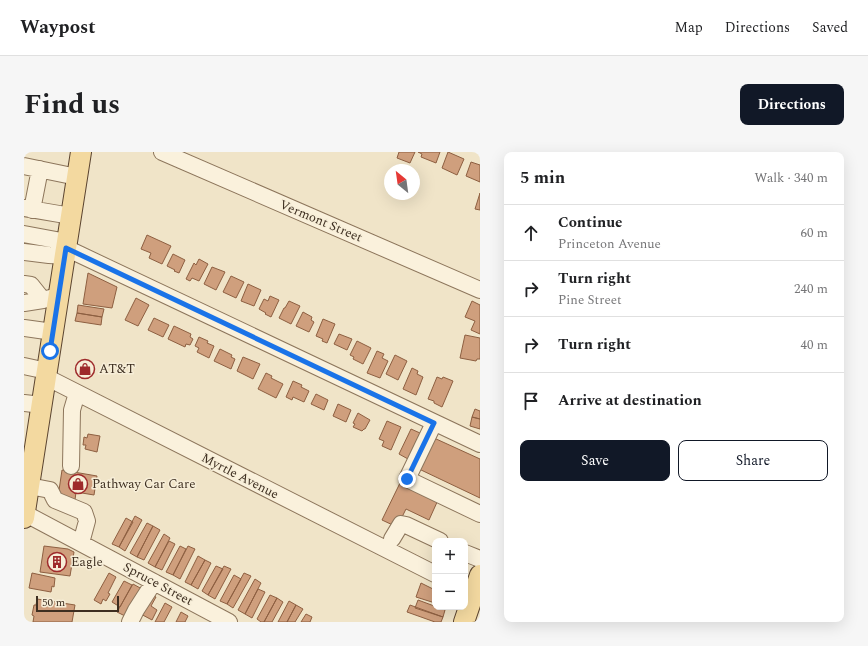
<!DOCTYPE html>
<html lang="en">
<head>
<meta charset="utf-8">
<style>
  :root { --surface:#fff; --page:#f6f6f6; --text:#202124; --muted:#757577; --line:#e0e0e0; --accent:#111827 }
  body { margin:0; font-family:Spectral,serif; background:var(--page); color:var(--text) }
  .controls { position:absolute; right:12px; bottom:12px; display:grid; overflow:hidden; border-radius:8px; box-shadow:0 4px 16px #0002 }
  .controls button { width:36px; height:36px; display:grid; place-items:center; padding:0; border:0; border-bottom:1px solid var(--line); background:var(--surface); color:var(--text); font:20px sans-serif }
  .compass { position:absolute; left:360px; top:12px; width:36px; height:36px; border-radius:50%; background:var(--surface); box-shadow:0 4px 16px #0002; rotate:331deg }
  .scale { position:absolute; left:12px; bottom:10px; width:83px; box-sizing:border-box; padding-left:4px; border:2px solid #3d2e20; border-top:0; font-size:11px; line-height:14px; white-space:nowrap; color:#3d2e20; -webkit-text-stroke:3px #f7eed8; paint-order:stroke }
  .stop { position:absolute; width:12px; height:12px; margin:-9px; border:3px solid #1a73e8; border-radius:50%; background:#fff }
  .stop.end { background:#1a73e8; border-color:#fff; box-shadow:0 1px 4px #0008 }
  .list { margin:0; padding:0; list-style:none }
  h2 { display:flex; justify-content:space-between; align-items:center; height:52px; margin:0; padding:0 16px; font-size:17px }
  h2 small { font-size:13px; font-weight:400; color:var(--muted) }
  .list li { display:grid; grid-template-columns:26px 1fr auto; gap:12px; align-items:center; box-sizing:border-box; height:56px; padding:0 16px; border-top:1px solid var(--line) }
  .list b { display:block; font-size:15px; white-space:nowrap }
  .list p { margin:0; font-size:13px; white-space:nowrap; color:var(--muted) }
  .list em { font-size:13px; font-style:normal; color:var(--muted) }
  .actions { display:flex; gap:8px; padding:12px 16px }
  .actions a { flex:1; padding:9px 0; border:1px solid var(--accent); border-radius:8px; text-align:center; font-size:14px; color:var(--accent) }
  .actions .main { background:var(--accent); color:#fff }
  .icon { flex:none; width:22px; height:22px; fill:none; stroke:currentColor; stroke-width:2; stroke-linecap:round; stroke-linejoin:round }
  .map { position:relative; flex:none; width:456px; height:470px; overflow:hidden; border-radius:8px }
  header { display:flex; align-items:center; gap:24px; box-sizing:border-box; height:56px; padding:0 20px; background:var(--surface); border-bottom:1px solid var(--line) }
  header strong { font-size:19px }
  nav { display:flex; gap:22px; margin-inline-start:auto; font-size:14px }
  .intro { display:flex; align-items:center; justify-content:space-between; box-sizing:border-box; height:96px; padding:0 24px }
  h1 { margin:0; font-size:28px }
  .button { padding:10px 18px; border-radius:8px; background:var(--accent); color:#fff; font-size:14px; font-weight:700 }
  main { display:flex; gap:24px; padding:0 24px }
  aside { flex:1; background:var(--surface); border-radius:8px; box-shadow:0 4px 16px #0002 }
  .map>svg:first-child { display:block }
</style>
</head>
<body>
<header>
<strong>Waypost</strong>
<nav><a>Map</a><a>Directions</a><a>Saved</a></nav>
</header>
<div class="intro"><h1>Find us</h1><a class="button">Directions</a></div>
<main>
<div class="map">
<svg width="456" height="470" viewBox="0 0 456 470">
  <rect width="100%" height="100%" fill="#f0e4c8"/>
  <path fill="#cf9f7d" stroke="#8d5f41" d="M375,0h16l-5,11 -13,-5z
    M394,0h22l-4,11 -15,-6 1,-3z
    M424,0l16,7 -7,16 -15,-7z
    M447,10l9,3v17l-14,-6z
    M456,41v17l-5,-1z
    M123,83l24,11 -9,18 -13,-6 2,-5 -10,-4z
    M149,102l12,6 -6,13 -5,-2 1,-1 -8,-4z
    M175,107l9,5 -9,17 -7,-3 -2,3 -4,-2 8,-16 2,2z
    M188,115l13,5 -9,18 -12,-6z
    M64,121l29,14 -5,21 -29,-4z
    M207,124l13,6 -8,16 -13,-6z
    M224,132l13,6 -7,16 -13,-5z
    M246,144l9,4 -8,17 -6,-3 1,-1 -7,-4 5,-10 4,2z
    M112,146l13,7 -11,21 -13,-6z
    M265,149l11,5 -9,18 -12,-6 5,-10h1z
    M448,149l8,4v29l-9,-4 4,-9 -10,-4z
    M54,153l26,4 -2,8 -25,-4z
    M279,160l9,5 -1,3 3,2 -5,10 -13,-6z
    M53,161l25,4 -1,8 -26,-4z
    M130,166l15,7 -6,12 -15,-7z
    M299,167l12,5 -8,19 -5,-2 1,-2 -7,-3z
    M150,174l17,8 -1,3 3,2 -3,6 -4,-1 -1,3 -17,-8z
    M315,182l13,5 -5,11 -13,-6z
    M441,183l15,3v21h-3l-1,2 -16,-3z
    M175,185l9,4 -1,2 7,3 -5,12 -12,-6 2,-4 -4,-2z
    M333,189l14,7 -8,16 -10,-5 1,-2 -4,-2z
    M196,197l12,6 -1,2 4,2 -4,10 -17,-8z
    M353,199l7,3 -2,4 6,3 -8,17 -13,-5z
    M371,203l12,6 -9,19 -12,-6z
    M219,205l17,7 -7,15 -16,-8z
    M388,216l6,3 -1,3 6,3 -7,18 -13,-6z
    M242,221l6,3 -1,2 12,6 -7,14 -18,-9z
    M413,225l5,2 1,-2 10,4 -11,26 -8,-4v-2l-6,-2z
    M269,229l9,4 -1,2 8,4 -5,11 -11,-5 -1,3 -6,-3z
    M292,242l12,6 -4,10 -13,-6z
    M314,252l13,6 -5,12 -13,-6z
    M451,257l5,2v8l-8,-2z
    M334,261l12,7 -5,9h-1l-2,2 -9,-4 2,-3 -2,-1z
    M448,265l8,2v10l-10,-3z
    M363,269l14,6 -10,23 -9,-4 2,-5 -5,-2z
    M387,277l9,4 -12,26 -9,-5z
    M64,282l12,2 -3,16 -12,-3 1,-4h-3l1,-8 3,1z
    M410,286l46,21v39l-61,-29z
    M38,318l35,6 -3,19 -18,-3 -1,8 -17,-3z
    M376,331l38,17 -9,20 -23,-11 -9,18 -15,-7z
    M111,364l7,4 -17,31 -6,-4z
    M102,366l7,4 -14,25 -7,-3z
    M123,371l6,3 -16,31 -7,-4z
    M129,374l7,4 -16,30 -7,-3z
    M140,382l6,4 -15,29 -7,-4z
    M145,389l6,3 -13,26 -7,-3z
    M20,394l24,3 6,3 -4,24 -30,-4z
    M156,394l6,3 -13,26 -7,-3z
    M164,394l7,3 -15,30 -7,-4z
    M174,404l7,4 -14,25 -6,-3z
    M181,408l6,3 -13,26 -7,-4z
    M192,414l7,3 -15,26 -6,-4z
    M200,414l7,3 -16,30 -7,-4z
    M8,421l23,5 -1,9 -2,-1 -1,6 -22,-4z
    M85,421l7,4 -8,16 2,1 -4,7 -3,-2 -2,5 -7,-4z
    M220,421l7,3 -18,32 -6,-4z
    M210,423l7,4 -14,25 -7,-3z
    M231,427l6,4 -16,31 -7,-4z
    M100,429l8,4 -12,22 -8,-5z
    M397,431l14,7v13l-19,-6z
    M109,432l9,5 -15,28 -10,-5z
    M234,437l7,3 -13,26 -7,-4z
    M124,441l8,4 -5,9 6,4 -5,10 -15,-8z
    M246,443l7,3 -13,24h-3l-4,-3z
    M253,446l6,4 -11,20h-8z
    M13,447l38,6 -3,17h-39l1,-6 -2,-1 2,-10h2z
    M394,448l27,10 -2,7 -28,-9z
    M265,449l7,4 -9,17h-9z
    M141,451l7,4 -8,15h-9z
    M272,453l7,4 -8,13h-8z
    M386,453l33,12 -2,5h-6l-28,-10z
    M157,460l7,4 -3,6h-9z
    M282,462l6,3 -2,5h-9z"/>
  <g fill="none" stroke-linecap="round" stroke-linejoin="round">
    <g stroke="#8d765c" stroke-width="18">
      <path id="minor" d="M138,0l318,138
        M0,14l53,11
        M0,56l47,8
        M8,58l8,-41
        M0,82l43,8
        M42,96l414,196
        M0,100l25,3 16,1
        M0,132l7,1 12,15
        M0,151l19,-3 15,-4
        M0,176l29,4
        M0,214l23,5
        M22,225l389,197
        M0,251l18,2
        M410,271l-27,56 73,35
        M47,314l1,-56 5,-17
        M5,334l21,4 5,10 29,12 3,9 -6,22
        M0,361l205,109
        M368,387l9,-15 5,1 34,16
        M441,401l15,6
        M106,470l6,-12 18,-28"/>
    </g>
    <g stroke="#5b4430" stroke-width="22">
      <path id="major" d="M0,366l57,-366
        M440,470l16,-47"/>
    </g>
    <use href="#minor" stroke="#faf1dc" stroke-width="16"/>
    <use href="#major" stroke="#f3d9a0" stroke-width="20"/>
  </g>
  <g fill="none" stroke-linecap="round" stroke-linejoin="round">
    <path stroke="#1a73e8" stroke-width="5" d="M26,199l16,-103 368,175 -27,56"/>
  </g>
  <defs>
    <g id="shop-ring" transform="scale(1)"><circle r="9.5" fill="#f7eed8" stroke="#9e2a2b" stroke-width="1.5"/><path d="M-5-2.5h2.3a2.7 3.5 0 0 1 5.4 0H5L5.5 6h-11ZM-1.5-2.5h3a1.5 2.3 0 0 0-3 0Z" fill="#9e2a2b"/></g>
    <g id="building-ring" transform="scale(1)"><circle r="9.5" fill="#f7eed8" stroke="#9e2a2b" stroke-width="1.5"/><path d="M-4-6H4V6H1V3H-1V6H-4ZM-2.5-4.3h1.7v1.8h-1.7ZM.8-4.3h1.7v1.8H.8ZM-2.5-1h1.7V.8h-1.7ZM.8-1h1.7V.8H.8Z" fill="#9e2a2b"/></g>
  </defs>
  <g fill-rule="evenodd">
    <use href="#shop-ring" x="61" y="217"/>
    <use href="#shop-ring" x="54" y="332"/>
    <use href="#building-ring" x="33" y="410"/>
  </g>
  <g text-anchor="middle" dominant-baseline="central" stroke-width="3" stroke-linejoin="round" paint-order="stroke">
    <g font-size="13" fill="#3d2e20" stroke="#f7eed8">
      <text transform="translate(297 69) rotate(23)">Vermont Street</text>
      <text transform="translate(216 324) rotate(27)">Myrtle Avenue</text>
      <text transform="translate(134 432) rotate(28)">Spruce Street</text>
    </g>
    <g font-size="13" fill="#3d2e20" stroke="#f7eed8" text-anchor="start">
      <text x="75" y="217">AT&amp;T</text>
      <text x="68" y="332">Pathway Car Care</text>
      <text x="47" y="410">Eagle</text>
    </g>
  </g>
</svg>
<div class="controls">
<button>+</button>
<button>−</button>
</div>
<svg class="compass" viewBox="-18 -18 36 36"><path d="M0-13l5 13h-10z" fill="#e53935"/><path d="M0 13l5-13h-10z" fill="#757577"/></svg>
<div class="scale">50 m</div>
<div class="stop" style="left:26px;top:199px"></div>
<div class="stop end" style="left:383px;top:327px"></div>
</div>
<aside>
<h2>5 min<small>Walk · 340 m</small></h2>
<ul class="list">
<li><svg class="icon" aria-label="ahead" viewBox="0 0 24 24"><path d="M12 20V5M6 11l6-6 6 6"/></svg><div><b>Continue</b><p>Princeton Avenue</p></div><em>60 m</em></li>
<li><svg class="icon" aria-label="right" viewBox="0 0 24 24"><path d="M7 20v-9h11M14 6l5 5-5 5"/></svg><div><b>Turn right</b><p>Pine Street</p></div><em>240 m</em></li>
<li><svg class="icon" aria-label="right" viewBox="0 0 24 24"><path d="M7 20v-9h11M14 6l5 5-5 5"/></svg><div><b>Turn right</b></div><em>40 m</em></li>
<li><svg class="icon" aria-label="arrive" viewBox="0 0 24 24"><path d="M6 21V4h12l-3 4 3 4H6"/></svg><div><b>Arrive at destination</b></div></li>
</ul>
<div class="actions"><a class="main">Save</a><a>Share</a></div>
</aside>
</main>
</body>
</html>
